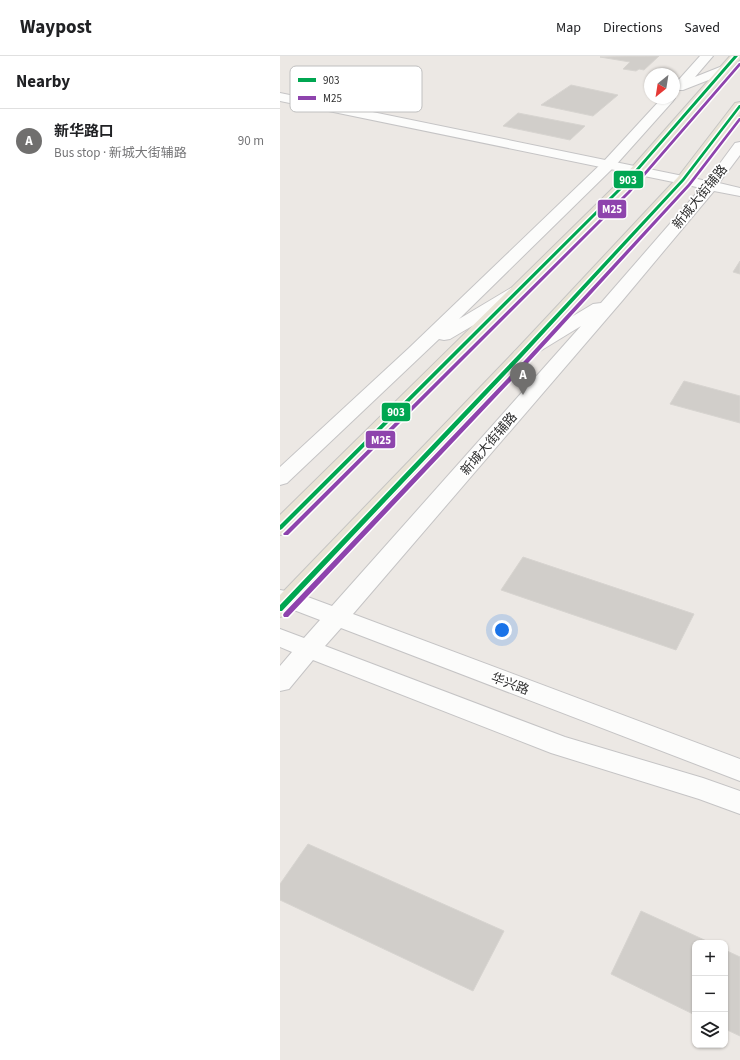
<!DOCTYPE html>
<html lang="en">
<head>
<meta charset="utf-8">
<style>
  :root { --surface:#fff; --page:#f2f2f2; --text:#202124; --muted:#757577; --line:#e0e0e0; --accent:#706f6e }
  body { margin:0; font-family:"Source Sans 3","Noto Sans SC",sans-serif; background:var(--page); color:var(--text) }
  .controls { position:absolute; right:12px; bottom:12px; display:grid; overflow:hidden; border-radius:8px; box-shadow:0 1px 3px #0004 }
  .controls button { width:36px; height:36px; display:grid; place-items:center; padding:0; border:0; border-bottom:1px solid var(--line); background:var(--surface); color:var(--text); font:20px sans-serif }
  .compass { position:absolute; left:364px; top:12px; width:36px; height:36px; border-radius:50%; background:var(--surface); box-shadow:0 1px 3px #0004; rotate:210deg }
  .you { position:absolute; left:222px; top:574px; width:14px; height:14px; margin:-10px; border:3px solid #fff; border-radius:50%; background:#1a73e8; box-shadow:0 0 0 6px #1a73e833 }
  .badge { display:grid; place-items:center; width:26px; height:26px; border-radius:50%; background:var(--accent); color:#fff; font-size:13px; font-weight:700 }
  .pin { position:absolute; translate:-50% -33px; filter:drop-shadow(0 1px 2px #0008) }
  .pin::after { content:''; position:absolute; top:21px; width:14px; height:12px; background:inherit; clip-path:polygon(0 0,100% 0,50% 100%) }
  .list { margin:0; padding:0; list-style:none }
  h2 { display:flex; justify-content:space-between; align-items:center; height:52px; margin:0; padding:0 16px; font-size:17px }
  h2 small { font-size:13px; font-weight:400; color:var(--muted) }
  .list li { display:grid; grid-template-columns:26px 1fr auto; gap:12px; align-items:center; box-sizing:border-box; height:64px; padding:0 16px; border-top:1px solid var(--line) }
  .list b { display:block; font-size:15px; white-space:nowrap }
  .list p { margin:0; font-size:13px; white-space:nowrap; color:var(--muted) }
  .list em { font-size:13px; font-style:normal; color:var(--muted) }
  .icon { flex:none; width:22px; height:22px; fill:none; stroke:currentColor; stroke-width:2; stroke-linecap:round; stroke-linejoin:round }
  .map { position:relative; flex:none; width:460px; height:1004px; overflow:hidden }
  header { display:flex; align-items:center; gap:24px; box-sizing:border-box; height:56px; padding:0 20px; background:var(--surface); border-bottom:1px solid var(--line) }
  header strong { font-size:19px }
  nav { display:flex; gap:22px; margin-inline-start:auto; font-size:14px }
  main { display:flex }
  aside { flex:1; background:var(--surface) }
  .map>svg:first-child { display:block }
</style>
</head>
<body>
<header>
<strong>Waypost</strong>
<nav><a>Map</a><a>Directions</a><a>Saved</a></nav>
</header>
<main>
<aside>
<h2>Nearby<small></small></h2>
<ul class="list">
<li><span class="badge">A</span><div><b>新华路口</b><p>Bus stop · 新城大街辅路</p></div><em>90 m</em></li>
</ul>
</aside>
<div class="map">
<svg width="460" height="1004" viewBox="0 0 460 1004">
  <rect width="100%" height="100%" fill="#ece8e4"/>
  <path fill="#d1ceca" stroke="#d7d4d0" d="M379,0l-15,14 -5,-1 -3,2 -13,-2 7,-7 -30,-5z
    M291,29l47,10 -25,21 -52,-11z
    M238,57l67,13 -15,14 -67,-14z
    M460,205v13l-7,-2z
    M404,325l56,15v27l-70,-19z
    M243,501l171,57 -18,36 -175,-60z
    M28,788l196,87 -31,60 -193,-91v-16z
    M361,855l70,32h-16v72l-84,-41z
    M445,894l15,7v79l-15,-7z"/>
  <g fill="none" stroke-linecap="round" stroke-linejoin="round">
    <g stroke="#c5c4c5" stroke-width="2">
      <path id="street" d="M0,37l403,83 5,1 2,3 -2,3 -5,1 -403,-83z"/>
    </g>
    <g stroke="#c5c4c5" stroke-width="2">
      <path id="secondary" d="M420,0h13l-18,21 30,-12 4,1 2,3 -2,3 -46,18h-8l-1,-5z
        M394,40l1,2 -2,3 -59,66 -155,152 52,-31 6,-1 6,1 2,4 -2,4 -73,43 -6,1 -5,-1 -152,144 -7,2v-18l129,-119 195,-187 58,-63h12z
        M460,86v13l-21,28 21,5v8l-26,-5 -92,110 -269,313 387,145v22l-399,-153 -16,18 240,91 138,41 37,13v23l-41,-15 -148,-46 -238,-93 -24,29 -9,2v-25l12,-14 -12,-5v-18l24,9 16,-18 -34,-13 -6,-1v-16l17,3 35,13 249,-280 -54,33 -6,1 -6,-1 -3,-4 3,-4 78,-47 8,-1 100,-115 -23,-5 -2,-3 2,-3 5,-1 24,5 28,-38z"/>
    </g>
    <g stroke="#c6c5c4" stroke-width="2">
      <path id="primary" d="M450,0h10v3l-112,130 -340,344 -8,2v-20l338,-332z
        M460,46v13l-52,68 -161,176 -239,256 -8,2v-22l235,-244 163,-174 57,-74z"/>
    </g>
    <use href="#street" fill="#fcfcfb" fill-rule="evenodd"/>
    <use href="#secondary" fill="#fcfcfb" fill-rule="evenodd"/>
    <use href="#primary" fill="#e9e3d5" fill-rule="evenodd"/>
    <g stroke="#fff" stroke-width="3">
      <path id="bus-1" d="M454,0h4l-114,131 -342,342 -2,1v-5l342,-340z
        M459,49h1v3l-56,73 -161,175 -241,255h-2v-6l239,-251 163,-175z"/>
    </g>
    <g stroke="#fff" stroke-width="3">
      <path id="bus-2" d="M459,7h1v3l-110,127 -342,342h-4l-1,-1 1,-1 344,-342z
        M459,62h1v3l-50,65 -161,176 -241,255h-4l-1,-2 1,-2 241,-253 163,-176z"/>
    </g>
    <use href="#bus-1" fill="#00a651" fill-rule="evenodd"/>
    <use href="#bus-2" fill="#8e44ad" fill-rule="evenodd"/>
  </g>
  <g text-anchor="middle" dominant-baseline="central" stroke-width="3.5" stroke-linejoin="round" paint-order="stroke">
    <g font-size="13" fill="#2e2e2e" stroke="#fff">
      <text transform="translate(420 141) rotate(-51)">新城大街辅路</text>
      <text transform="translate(209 388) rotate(-49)">新城大街辅路</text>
      <text transform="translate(230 628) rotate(21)">华兴路</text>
    </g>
  </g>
  <rect x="10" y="10" width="132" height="46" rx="6" fill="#fff" stroke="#c0c0c0" stroke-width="1"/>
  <rect x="18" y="22" width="18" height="4" fill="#00a651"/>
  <rect x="18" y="40" width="18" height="4" fill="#8e44ad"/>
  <g font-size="11" fill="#2e2e2e">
    <text x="43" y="28">903</text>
    <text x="43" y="46">M25</text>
  </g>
  <g stroke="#fff" stroke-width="1.5">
    <rect x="333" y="114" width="31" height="19" rx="4" fill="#00a651"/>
    <rect x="317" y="143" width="30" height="20" rx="4" fill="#8e44ad"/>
    <rect x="101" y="346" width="30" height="20" rx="4" fill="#00a651"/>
    <rect x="85" y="374" width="31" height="19" rx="4" fill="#8e44ad"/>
  </g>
  <g font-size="11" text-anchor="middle" font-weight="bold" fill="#fff">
    <text x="348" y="128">903</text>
    <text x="332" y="157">M25</text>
    <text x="116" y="360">903</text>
    <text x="101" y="388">M25</text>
  </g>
</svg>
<div class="controls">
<button>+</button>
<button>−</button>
<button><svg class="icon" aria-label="layers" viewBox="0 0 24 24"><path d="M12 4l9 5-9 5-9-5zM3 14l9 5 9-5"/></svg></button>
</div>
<svg class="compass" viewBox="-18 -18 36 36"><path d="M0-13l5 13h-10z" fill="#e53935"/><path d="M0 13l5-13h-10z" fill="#757577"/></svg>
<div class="you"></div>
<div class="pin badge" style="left:243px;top:339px">A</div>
</div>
</main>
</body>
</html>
